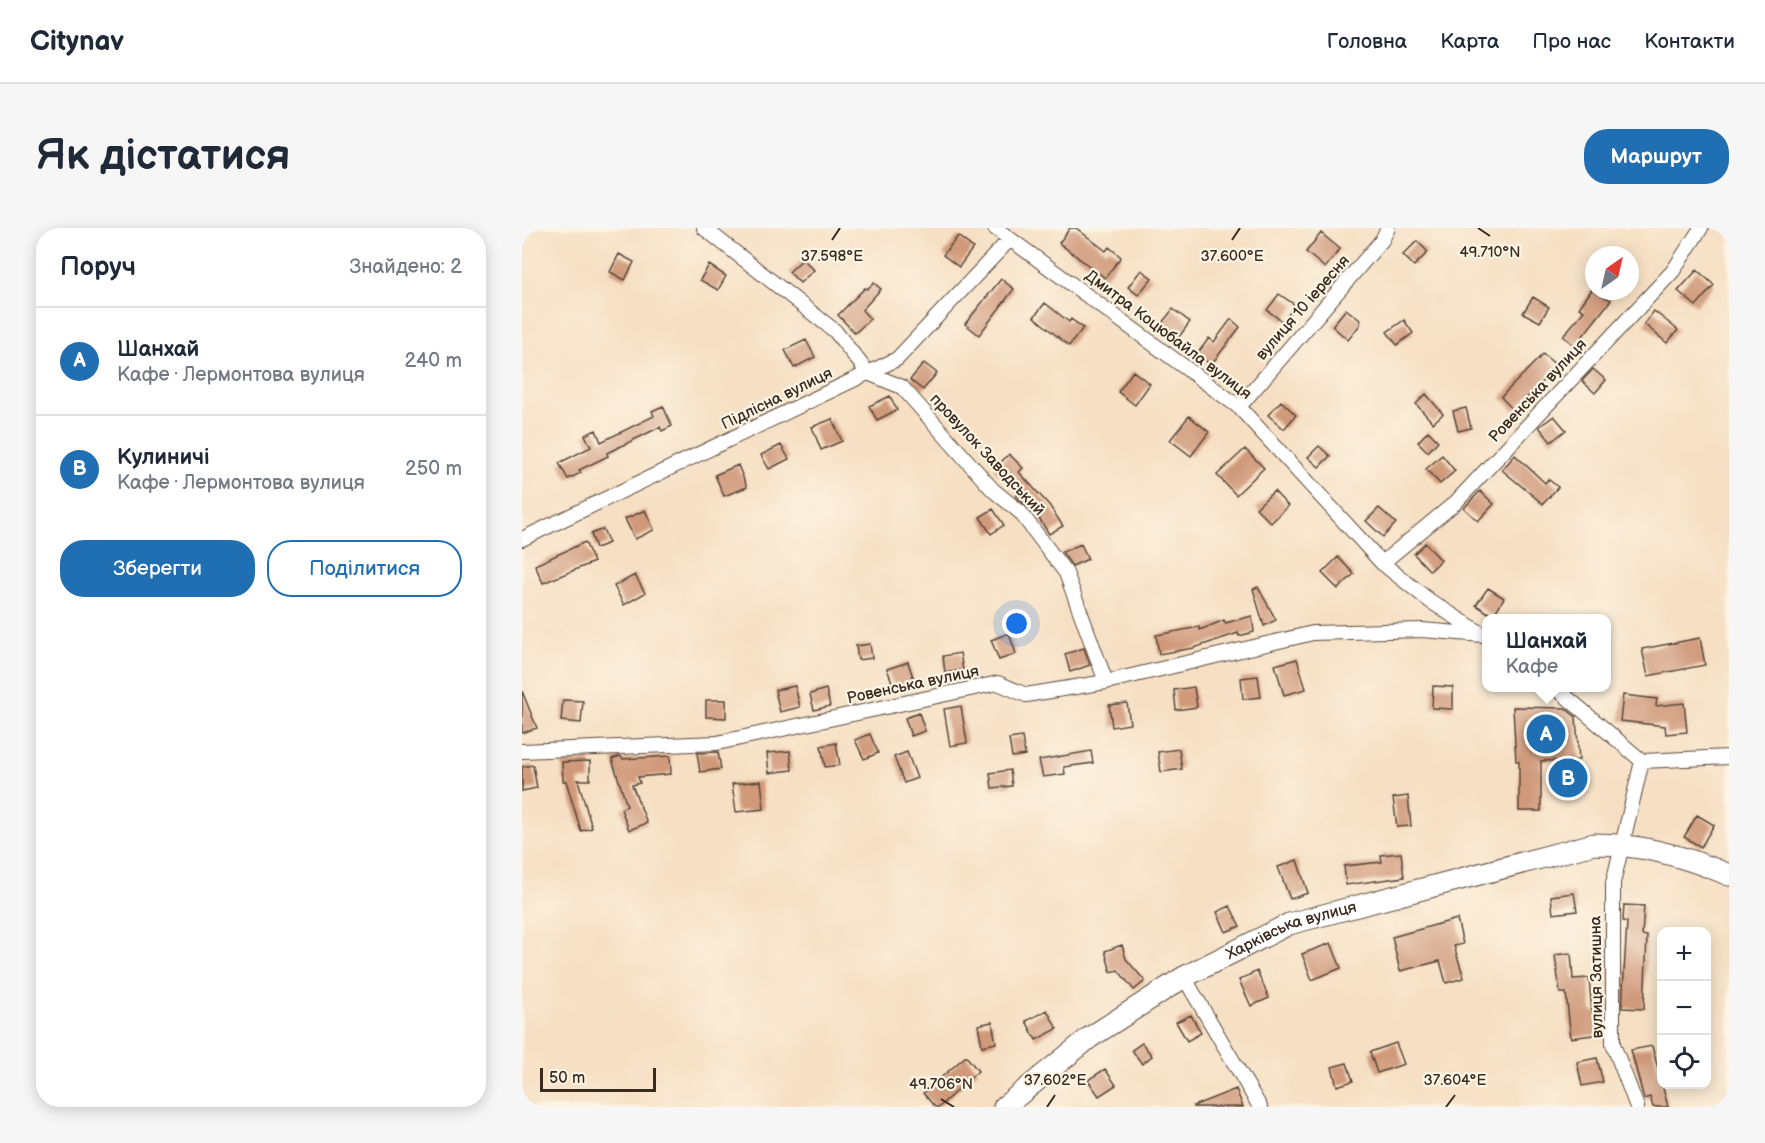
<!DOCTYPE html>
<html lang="uk">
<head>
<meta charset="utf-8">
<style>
  :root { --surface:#fff; --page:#f6f6f7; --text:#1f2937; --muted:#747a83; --line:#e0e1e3; --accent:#1f6fb2 }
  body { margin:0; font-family:"Balsamiq Sans",sans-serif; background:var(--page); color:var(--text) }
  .controls { position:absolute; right:18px; bottom:18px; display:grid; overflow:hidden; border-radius:12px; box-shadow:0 3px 15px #0003 }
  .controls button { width:54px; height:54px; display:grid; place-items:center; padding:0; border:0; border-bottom:2px solid var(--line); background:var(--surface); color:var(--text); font:30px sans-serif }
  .compass { position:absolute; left:1063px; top:18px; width:54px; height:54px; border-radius:50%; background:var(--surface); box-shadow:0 3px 15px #0003; rotate:34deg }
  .scale { position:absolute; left:18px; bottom:15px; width:116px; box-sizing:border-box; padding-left:6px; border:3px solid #3b2a1e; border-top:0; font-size:16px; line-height:21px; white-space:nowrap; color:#3b2a1e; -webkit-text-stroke:4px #fcf5e5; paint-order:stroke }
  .you { position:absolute; left:495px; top:396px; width:21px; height:21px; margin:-15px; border:4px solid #fff; border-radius:50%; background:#1a73e8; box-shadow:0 0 0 9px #1a73e833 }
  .badge { display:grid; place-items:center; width:39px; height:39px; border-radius:50%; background:var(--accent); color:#fff; font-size:20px; font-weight:700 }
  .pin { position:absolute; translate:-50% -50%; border:3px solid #fff; box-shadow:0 2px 6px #0006 }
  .popup { position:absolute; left:960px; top:386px; width:129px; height:78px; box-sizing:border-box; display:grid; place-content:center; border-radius:12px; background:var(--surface); filter:drop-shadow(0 2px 4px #0005); font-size:20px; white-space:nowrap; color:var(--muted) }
  .popup b { font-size:22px; color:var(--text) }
  .popup::after { content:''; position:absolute; left:50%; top:100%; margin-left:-12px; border:12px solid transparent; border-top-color:var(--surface) }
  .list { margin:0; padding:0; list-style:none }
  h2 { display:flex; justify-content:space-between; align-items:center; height:78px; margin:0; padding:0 24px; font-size:26px }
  h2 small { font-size:20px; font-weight:400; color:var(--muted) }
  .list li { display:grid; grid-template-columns:39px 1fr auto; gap:18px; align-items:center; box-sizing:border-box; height:108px; padding:0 24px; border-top:2px solid var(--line) }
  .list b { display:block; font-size:22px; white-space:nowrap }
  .list p { margin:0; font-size:20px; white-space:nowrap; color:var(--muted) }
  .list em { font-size:20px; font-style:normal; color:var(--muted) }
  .actions { display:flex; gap:12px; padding:18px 24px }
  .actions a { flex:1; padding:14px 0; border:2px solid var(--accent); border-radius:24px; text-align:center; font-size:21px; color:var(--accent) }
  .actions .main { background:var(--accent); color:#fff }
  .icon { flex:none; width:33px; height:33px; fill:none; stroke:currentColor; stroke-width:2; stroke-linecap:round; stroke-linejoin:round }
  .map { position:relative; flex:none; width:1207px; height:879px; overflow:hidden; border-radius:24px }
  header { display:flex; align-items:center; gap:36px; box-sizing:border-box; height:84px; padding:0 30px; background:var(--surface); border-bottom:2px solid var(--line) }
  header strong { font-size:28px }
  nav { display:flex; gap:33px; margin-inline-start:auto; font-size:21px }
  .intro { display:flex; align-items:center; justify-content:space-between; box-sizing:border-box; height:144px; padding:0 36px }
  h1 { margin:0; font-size:42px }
  .button { padding:15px 27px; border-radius:24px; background:var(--accent); color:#fff; font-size:21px; font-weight:700 }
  main { display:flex; gap:36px; padding:0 36px }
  aside { flex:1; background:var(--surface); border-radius:24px; box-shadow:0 3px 15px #0003 }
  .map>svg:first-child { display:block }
</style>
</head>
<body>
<header>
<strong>Citynav</strong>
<nav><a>Головна</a><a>Карта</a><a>Про нас</a><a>Контакти</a></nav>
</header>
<div class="intro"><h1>Як дістатися</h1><a class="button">Маршрут</a></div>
<main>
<aside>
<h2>Поруч<small>Знайдено: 2</small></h2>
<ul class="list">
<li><span class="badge">A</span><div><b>Шанхай</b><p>Кафе · Лермонтова вулиця</p></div><em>240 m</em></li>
<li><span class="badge">B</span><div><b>Кулиничі</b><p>Кафе · Лермонтова вулиця</p></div><em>250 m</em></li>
</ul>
<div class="actions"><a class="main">Зберегти</a><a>Поділитися</a></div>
</aside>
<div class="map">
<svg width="1207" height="879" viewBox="0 0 1207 879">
  <rect width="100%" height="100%" fill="#fcf5e5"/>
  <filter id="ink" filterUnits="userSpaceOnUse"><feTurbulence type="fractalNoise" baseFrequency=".0167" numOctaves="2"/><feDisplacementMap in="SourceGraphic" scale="12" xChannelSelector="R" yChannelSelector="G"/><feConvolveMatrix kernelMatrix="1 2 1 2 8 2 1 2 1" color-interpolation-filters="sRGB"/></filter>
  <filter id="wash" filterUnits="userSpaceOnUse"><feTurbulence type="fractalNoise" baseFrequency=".008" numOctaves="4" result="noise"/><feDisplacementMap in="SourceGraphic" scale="24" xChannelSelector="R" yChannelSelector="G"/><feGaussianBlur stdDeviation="1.35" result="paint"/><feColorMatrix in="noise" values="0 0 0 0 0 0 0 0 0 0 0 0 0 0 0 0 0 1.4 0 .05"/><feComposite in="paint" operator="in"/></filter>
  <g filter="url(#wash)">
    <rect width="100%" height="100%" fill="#f6dfc3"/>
    <g id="blocks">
      <path fill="#d0997a" d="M548,0h6l30,23 3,-4 12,10 -16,21 -46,-35z
        M799,5l19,16 -15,19 -19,-16z
        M436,8l15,12 -14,19 -16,-12z
        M895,13l11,11 -14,14 -11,-11z
        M97,26l15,8 -9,18 -15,-8z
        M281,31l11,11 -14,13 -11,-11z
        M187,37l17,11 -8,14 -18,-10z
        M619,42l11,8 -14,17 -10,-8z
        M1175,42l17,15 -18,21 -18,-15z
        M479,51l13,10 -35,46 -14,-11z
        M352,55l7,6 -19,21 8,9 -15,14 -17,-18 27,-27 2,1z
        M1071,60l1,3 17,9 -36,46 -12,-10 21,-25 -5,-3z
        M757,66l16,11 -12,17 -16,-12z
        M1011,69l16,10 -9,15 -17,-9z
        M523,75l24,19 2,-3 12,9 -14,18 -35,-29z
        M651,81l17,13 -14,19 -18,-13z
        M824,81l14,11v5l-12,15 -16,-14z
        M1132,83l24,19 -11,13 -23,-19z
        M709,91l9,8 -29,38 -14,-11 12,-16 5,4z
        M882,92l9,13 -16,12 -10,-13z
        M284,112l9,17 -21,11 -9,-18z
        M1021,126l14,12 -43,45 -13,-14z
        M402,135l13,10 -14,17 -13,-10z
        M1071,141l13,11 -11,13 -13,-12z
        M611,143l17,13 -15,21 -17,-13z
        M904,166l17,20 -10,9 -17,-19z
        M368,168l7,14 -20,10 -8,-14z
        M759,173l15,14 -12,14 -16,-14z
        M141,178l9,20 -10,5 -2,-4 -53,26 1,3 -29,14 2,3 -13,6 -9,-16 32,-16 -6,-12 11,-5 5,12 53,-26 -2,-5z
        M944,180l5,20 -13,3 -5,-20z
        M667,188l20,16 -18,24 -21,-16z
        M1032,188l12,14 -15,12 -12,-15z
        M310,191l10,22 -21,9 -9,-23z
        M906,203l10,10 -10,11 -10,-10z
        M259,217l8,14 -20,10 -8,-14z
        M797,218l11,10 -11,11 -11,-10z
        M723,221l19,19 -28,27 -19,-20z
        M487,226l14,14 -4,4 30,33 14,21 -14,8 -19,-30 -2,3 -12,-10 3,-4 -25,-24z
        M920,227l13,16 -15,13 -14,-15z
        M993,227l30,28 3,-4 10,8 -15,17 -41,-34z
        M216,237l9,22 -23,9 -9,-21z
        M752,263l14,15 -17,17 -15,-15z
        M958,263l14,13 -16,17 -14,-13z
        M857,280l17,15 -13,14 -17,-16z
        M471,281l11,16 -13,9 -11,-17z
        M123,282l9,20 -19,9 -10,-20z
        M81,301l6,14 -13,5 -5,-14z
        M63,314l9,20 -51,21 -8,-18z
        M903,315l16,17 -11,11 -16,-17z
        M559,316l7,15 -16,7 -10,-14z
        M816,329l16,17 -16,15 -16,-16z
        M113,347l10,18 -21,12 -10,-19z
        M736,359l18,33 -12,6 -11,-37z
        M966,360l16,10 -11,18 -17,-11z
        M730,388l2,16 -15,4 -1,-3 -44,15 -35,6 -3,-19 43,-8 1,3 24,-10 1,3z
        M487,405l7,21 -17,6 -8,-20z
        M1178,410l5,27 -57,11 -6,-27z
        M348,416l2,14 -14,2 -2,-14z
        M562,420l6,17 -20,7 -5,-18z
        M438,425l3,17 -18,3 -2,-17z
        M775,431l9,30 -22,6 -9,-30z
        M386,434l6,18 -20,7 -7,-18z
        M736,448l3,21 -18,2 -2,-21z
        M273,458l5,21 -20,5 -5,-22z
        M911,458l20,1v22l-21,-1z
        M672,459l3,20 -21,3 -2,-20z
        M304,461l4,17 -16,4 -4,-16z
        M0,463l15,37 -15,5z
        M1101,467l34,4 -1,7 28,-3 3,29 -21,2 -1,-8 -45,-5z
        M41,472l20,1 -2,22 -20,-2z
        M184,472h20v18l-20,-1z
        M605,475l3,21 -18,3 -3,-22z
        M439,478l6,37 -17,3 -6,-37z
        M991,479l52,1 11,9 3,43 -38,1v50h-22v-50h-3z
        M397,485l6,18 -14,5 -6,-18z
        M348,506l8,19 -14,6 -9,-19z
        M500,509l3,18 -13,2 -3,-18z
        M314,515l4,22 -15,2 -4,-21z
        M657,521l3,20 -21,3 -3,-20z
        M268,523l2,19 -23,3 -2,-20z
        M569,523l2,12 -29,4 1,7 -22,3 -4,-17z
        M196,524l3,17 -21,3 -3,-19z
        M385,524l10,26 -13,5 -10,-26z
        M98,528l3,3 47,-3 1,18 -33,3 2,6 -8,2 15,38 -18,7 -8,-21 6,-3 -15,-47z
        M68,533v19h-12l14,48 -11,3 -15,-50h-3l-1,-19z
        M11,537l4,23 -15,3v-24z
        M488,542l2,16 -20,2 -2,-15z
        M239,553l3,28 -28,3 -4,-28z
        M886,568l3,30 -14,1 -4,-29z
        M1175,587l17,10 -13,22 -17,-10z
        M879,625l3,24 -58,8 -2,-19 38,-4 -1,-7z
        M775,632l11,33 -18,6 -12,-32z
        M1052,665l3,18 -24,3 -2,-18z
        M1102,677l20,1 -2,29 5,1 -3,73 -22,-1 5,-86 -4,-1z
        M708,678l10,20 -14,6 -9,-20z
        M935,691l6,25 -9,2 10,32 -18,5 -6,-22 -40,10 -8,-34z
        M809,715l10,25 -29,12 -10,-26z
        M600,717l4,14 19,22 -11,9 -16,-20 -7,2 -6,-21z
        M1049,725l2,26 16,-1 3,34 5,-1 3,23 -29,4 -5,-45h-6l-5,-38z
        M735,743l12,27 -18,8 -12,-26z
        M525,782l10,19 -21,11 -10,-19z
        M669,787l10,18 -14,8 -11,-19z
        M470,794l4,21 -14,3 -4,-21z
        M620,815l10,13 -10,8 -10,-14z
        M874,815l8,21 -27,9 -7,-21z
        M1130,818l10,38 6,23h-15l-3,-10 -6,2 -13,-49z
        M444,828l12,15 -39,36h-4l-12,-14z
        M1075,830l6,24 -21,4 -5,-24z
        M825,835l6,18 -16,5 -5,-19z
        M583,841l11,16 -17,11 -11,-16z
        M714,861l7,18h-50v-1z"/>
    </g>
  </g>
  <g filter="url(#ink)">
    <use href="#blocks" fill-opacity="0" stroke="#574537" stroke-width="1.5"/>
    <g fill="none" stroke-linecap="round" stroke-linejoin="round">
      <g stroke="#574537" stroke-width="16">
        <path id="street" d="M182,0l131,103 33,42 34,14 91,103 27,22 46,61 40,109
          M473,0l244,179 143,156 48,38 52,33
          M717,179l143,-167 6,-12
          M0,311l375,-180 113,-120
          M860,335l73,-60 218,-232 28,-43
          M1034,460l86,73 -29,122v161l24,63
          M0,523l195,-8 281,-60 28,12 80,-13 207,-49 109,-3 61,5
          M1120,533l87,-4
          M662,749l76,130"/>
      </g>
      <g stroke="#574537" stroke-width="23">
        <g id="primary">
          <path id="s1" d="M482,879l85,-69 95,-61 105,-53 305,-80c48,0 91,12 135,31"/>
        </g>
      </g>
      <use href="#street" stroke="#fff" stroke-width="14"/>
      <use href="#primary" stroke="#fff" stroke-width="21"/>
    </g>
  </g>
  <path fill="none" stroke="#3b2a1e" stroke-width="2" d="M956,0l12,8M310,12l8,-12M710,12l8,-12M419,871l13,8M525,879l8,-12M924,879l9,-12"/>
  <g text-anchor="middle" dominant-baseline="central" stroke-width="4.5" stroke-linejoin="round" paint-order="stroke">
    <g font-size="16" fill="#3b2a1e" stroke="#fcf5e5">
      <text transform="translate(781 80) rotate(-49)">вулиця 10 іересня</text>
      <text transform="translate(646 107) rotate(37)">Дмитра Коцюбайла вулиця</text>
      <text transform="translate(1016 163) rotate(-47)">Ровенська вулиця</text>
      <text transform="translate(255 171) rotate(-26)">Підлісна вулиця</text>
      <text transform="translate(465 227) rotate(47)">провулок Заводський</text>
      <text transform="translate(391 457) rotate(-12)">Ровенська вулиця</text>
      <text stroke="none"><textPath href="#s1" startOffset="340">Харківська вулиця</textPath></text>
      <text transform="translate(1075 749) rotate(-91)">вулиця Затишна</text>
    </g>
  </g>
  <g font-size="15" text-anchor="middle" fill="#3b2a1e" stroke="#fcf5e5" stroke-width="4.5" stroke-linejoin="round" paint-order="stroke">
    <text x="968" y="29">49.710°N</text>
    <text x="310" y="33">37.598°E</text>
    <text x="710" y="33">37.600°E</text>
    <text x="533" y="857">37.602°E</text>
    <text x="933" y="857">37.604°E</text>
    <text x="419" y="861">49.706°N</text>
  </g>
</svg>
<div class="controls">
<button>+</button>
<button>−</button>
<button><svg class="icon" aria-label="locate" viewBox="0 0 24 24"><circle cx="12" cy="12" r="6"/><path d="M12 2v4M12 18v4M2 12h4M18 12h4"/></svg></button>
</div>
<svg class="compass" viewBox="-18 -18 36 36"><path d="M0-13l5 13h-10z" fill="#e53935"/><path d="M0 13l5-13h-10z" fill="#747a83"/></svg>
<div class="scale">50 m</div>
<div class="you"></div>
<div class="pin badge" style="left:1024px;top:506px">A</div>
<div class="popup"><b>Шанхай</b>Кафе</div>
<div class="pin badge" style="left:1046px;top:550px">B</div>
</div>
</main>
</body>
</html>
